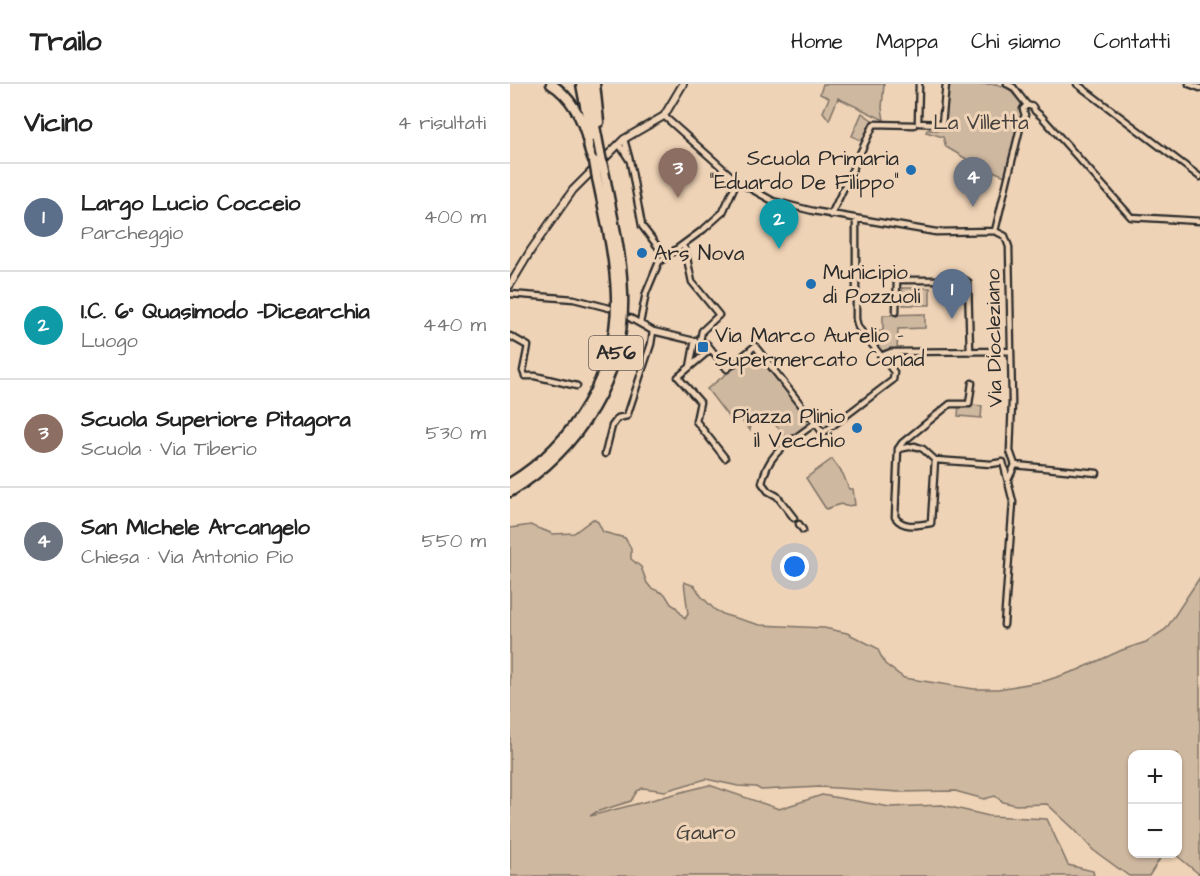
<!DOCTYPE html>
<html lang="it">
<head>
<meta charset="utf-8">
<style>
  :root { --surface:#fff; --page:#f2f2f2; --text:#222; --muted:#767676; --line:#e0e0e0; --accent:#db2777 }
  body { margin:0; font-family:"Architects Daughter",sans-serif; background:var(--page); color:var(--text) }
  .controls { position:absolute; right:18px; bottom:18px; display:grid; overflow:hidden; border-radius:12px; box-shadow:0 2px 4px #0004 }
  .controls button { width:54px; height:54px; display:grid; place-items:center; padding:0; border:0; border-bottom:2px solid var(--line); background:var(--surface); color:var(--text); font:30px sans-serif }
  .you { position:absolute; left:285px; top:483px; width:21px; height:21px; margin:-15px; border:4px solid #fff; border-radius:50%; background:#1a73e8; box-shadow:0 0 0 9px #1a73e833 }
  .badge { display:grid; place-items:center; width:39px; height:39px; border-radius:50%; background:var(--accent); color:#fff; font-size:20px; font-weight:700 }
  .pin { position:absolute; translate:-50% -50px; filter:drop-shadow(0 2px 3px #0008) }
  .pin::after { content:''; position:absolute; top:32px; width:21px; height:18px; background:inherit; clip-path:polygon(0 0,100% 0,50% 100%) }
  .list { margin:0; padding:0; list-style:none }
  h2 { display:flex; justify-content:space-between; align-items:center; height:78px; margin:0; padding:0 24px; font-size:26px }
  h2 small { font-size:20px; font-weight:400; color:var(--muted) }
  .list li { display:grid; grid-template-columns:39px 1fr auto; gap:18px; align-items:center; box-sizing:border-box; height:108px; padding:0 24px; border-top:2px solid var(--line) }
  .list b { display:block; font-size:22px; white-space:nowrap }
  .list p { margin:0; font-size:20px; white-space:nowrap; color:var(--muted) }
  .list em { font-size:20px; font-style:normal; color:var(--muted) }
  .map { position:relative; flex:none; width:690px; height:792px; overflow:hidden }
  header { display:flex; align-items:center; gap:36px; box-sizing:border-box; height:84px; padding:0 30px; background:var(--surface); border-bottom:2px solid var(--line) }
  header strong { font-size:28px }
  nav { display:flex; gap:33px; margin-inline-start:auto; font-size:21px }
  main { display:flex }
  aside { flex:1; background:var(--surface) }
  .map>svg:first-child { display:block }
</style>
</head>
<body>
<header>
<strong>Trailo</strong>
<nav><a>Home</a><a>Mappa</a><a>Chi siamo</a><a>Contatti</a></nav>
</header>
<main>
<aside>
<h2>Vicino<small>4 risultati</small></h2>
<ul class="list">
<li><span class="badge" style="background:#5c6f8a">1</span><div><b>Largo Lucio Cocceio</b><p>Parcheggio</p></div><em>400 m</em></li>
<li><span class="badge" style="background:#0f9aa8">2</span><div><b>I.C. 6° Quasimodo -Dicearchia</b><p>Luogo</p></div><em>440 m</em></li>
<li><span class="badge" style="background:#8d6e63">3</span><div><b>Scuola Superiore Pitagora</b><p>Scuola · Via Tiberio</p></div><em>530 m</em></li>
<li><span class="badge" style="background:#6b7280">4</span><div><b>San MIchele Arcangelo</b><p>Chiesa · Via Antonio Pio</p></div><em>550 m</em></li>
</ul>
</aside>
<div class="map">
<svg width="690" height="792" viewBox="0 0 690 792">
  <rect width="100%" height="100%" fill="#efd3b6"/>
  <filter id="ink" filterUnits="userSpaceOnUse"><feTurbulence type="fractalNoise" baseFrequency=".0167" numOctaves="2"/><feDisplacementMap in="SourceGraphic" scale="12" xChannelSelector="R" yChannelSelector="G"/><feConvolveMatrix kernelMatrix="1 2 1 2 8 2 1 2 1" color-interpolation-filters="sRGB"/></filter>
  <g filter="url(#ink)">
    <path fill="#cfb8a0" stroke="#7d7266" stroke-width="1.5" d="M313,0h61l-2,24 2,12 -46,-22 -9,22 -6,-8 6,-14 -9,-4z
      M440,0h46l12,4 13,15v12l-16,61 -29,-12 13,15 -10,9 -14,-15 10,-9 -29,-17 -3,-10 -17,-5 1,-2h16z
      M352,29l10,7 -10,21 -10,-5z
      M392,204h28v17h-27z
      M415,230v14l-27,1 -1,22 -15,3 -15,-18 5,-4 11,-1v-16z
      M242,270l5,1 54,67 -23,18c-12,-15 -15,-24 -36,-19l-2,9 -10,-12 -7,5 -26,-34z
      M449,320l23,2 -1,12 -23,-2z
      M322,375l11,15 6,15h4l2,16 -10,1 -4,-2 -15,5 -20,-31z
      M83,435l5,3 5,10 22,6 6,10v11l10,8 6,16 4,5 14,6 6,10 5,3 9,12 3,-5 -4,-32 11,4 6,10 14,14 10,5 35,10 64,3 23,5 30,15 8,16 19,14 70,11h24l47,-8 33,-11 44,-20 24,-8 20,-13 34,-52v298l-25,-21h3v-100h-46v100h31l-14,22h-20l-36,-26 -19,-21 -27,-25 -31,1 -13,-3 -8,-6 -11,3 -29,-8 -56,1 -79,-5 -59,3 -5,-3 -18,-1 -32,-7 -41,12 -22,-3 -6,3 -6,10 -35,11 -6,4 119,-31 70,24 43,-14 68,12 52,-2 47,11 58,3 21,46 25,6 1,5h-584v-348l21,-3c7,5 14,4 21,9l22,-1z"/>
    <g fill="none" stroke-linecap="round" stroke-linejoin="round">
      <g stroke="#2b2b2b" stroke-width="9">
        <path id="minor" d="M409,0l-1,39 24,1 4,-40
          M497,0l6,3 14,18
          M567,0l123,93
          M679,0l11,4
          M517,21l6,2 2,4 7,6 89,100 69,4
          M154,32l73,65 36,20 40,10 123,21 59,-1 10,5 4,11 3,155 -2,49 5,14 -7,15
          M109,60l11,17 -6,-22
          M120,77l12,65 23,30
          M321,131l43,-91 40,1
          M485,147l25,-103 5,-13 -2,-6 4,-4
          M172,161l3,4 7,33 27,33 -17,16 -2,10
          M0,210l64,5 35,9
          M386,228l1,-32h68l3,2 2,70
          M120,234l23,13 54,13 20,25 28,-23 68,87 70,-53 1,-8 -36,-45 -2,-8v-100
          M130,239l6,-30 13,-31 45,-33 19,-17 14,-31
          M0,252l18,10 -5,25 2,5h10l42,10
          M201,265l-33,28 22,25 -4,19 29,37
          M371,272l10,-4 120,-1
          M180,283l5,-27
          M388,365l4,-6 48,-39h19l3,-21
          M95,370l7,-28 6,-8 9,-2 24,-72 2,-13
          M425,376l-4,63c-12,2 -28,6 -36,-6l3,-68 17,-3 8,3 12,11 56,4 12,-2
          M493,378l10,40 -9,123
          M505,381l82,8
          M284,434l-17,-22 -9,-5 -6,-8c7,-34 29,-40 53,-60
          M289,440l4,6"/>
      </g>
      <g stroke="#2b2b2b" stroke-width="10">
        <path id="tertiary" d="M0,201l21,-35 42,-60 51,-51 40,-23 19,-32"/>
      </g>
      <g stroke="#2b2b2b" stroke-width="13">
        <path id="motorway" d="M41,0c19,12 31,33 36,55 2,8 2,16 7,22
          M71,0l10,53
          M77,0l13,68
          M85,0l4,38
          M0,399c64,-39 108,-110 106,-187 -1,-39 -11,-79 -19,-118
          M0,408c69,-42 116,-116 113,-198 -1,-40 -11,-79 -18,-118"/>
      </g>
      <use href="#minor" stroke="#efd3b6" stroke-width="4.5"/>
      <use href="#tertiary" stroke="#efd3b6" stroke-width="6"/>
      <use href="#motorway" stroke="#efd3b6" stroke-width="8"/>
      <g stroke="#2b2b2b" stroke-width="13" stroke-linecap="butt">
        <path id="motorway-bridge" d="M90,68l5,24
          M84,77l3,17"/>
      </g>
      <use href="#motorway-bridge" stroke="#efd3b6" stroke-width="8"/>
    </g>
  </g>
  <g fill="#1f6fb2" stroke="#efd3b6" stroke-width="2">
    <circle cx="401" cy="86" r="6"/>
    <circle cx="132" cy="169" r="6"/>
    <circle cx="301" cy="200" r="6"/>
    <rect x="187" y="257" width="12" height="12" rx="3"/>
    <circle cx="347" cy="344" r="6"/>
  </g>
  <g text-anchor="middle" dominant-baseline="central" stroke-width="6" stroke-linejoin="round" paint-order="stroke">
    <rect fill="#efd3b6" stroke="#665d55" stroke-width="1.5" x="79" y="252" width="54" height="34" rx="4.5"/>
    <g font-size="20" font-weight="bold" fill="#2b2b2b">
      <text x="106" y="269">A56</text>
    </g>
    <g font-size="21" fill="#44403d" stroke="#efd3b6">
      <text x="471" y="38">La Villetta</text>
      <text x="196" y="748">Gauro</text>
    </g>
    <g font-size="21" fill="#2b2b2b" stroke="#efd3b6" text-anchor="start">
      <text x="389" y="74" text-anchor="end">Scuola Primaria<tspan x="389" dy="24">"Eduardo De Filippo"</tspan></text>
      <text x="144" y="169">Ars Nova</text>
      <text x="313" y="188">Municipio<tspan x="313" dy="24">di Pozzuoli</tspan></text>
      <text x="205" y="251">Via Marco Aurelio -<tspan x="205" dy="24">Supermercato Conad</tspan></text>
      <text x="335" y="332" text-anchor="end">Piazza Plinio<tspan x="335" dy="24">il Vecchio</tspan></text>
    </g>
    <g font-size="21" fill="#2b2b2b" stroke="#efd3b6">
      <text transform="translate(484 254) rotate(-91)">Via Diocleziano</text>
    </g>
  </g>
</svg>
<div class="controls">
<button>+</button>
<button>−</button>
</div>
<div class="you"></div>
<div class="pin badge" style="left:442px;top:235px;background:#5c6f8a">1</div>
<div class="pin badge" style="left:269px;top:165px;background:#0f9aa8">2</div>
<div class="pin badge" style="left:168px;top:114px;background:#8d6e63">3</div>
<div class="pin badge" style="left:463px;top:123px;background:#6b7280">4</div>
</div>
</main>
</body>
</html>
